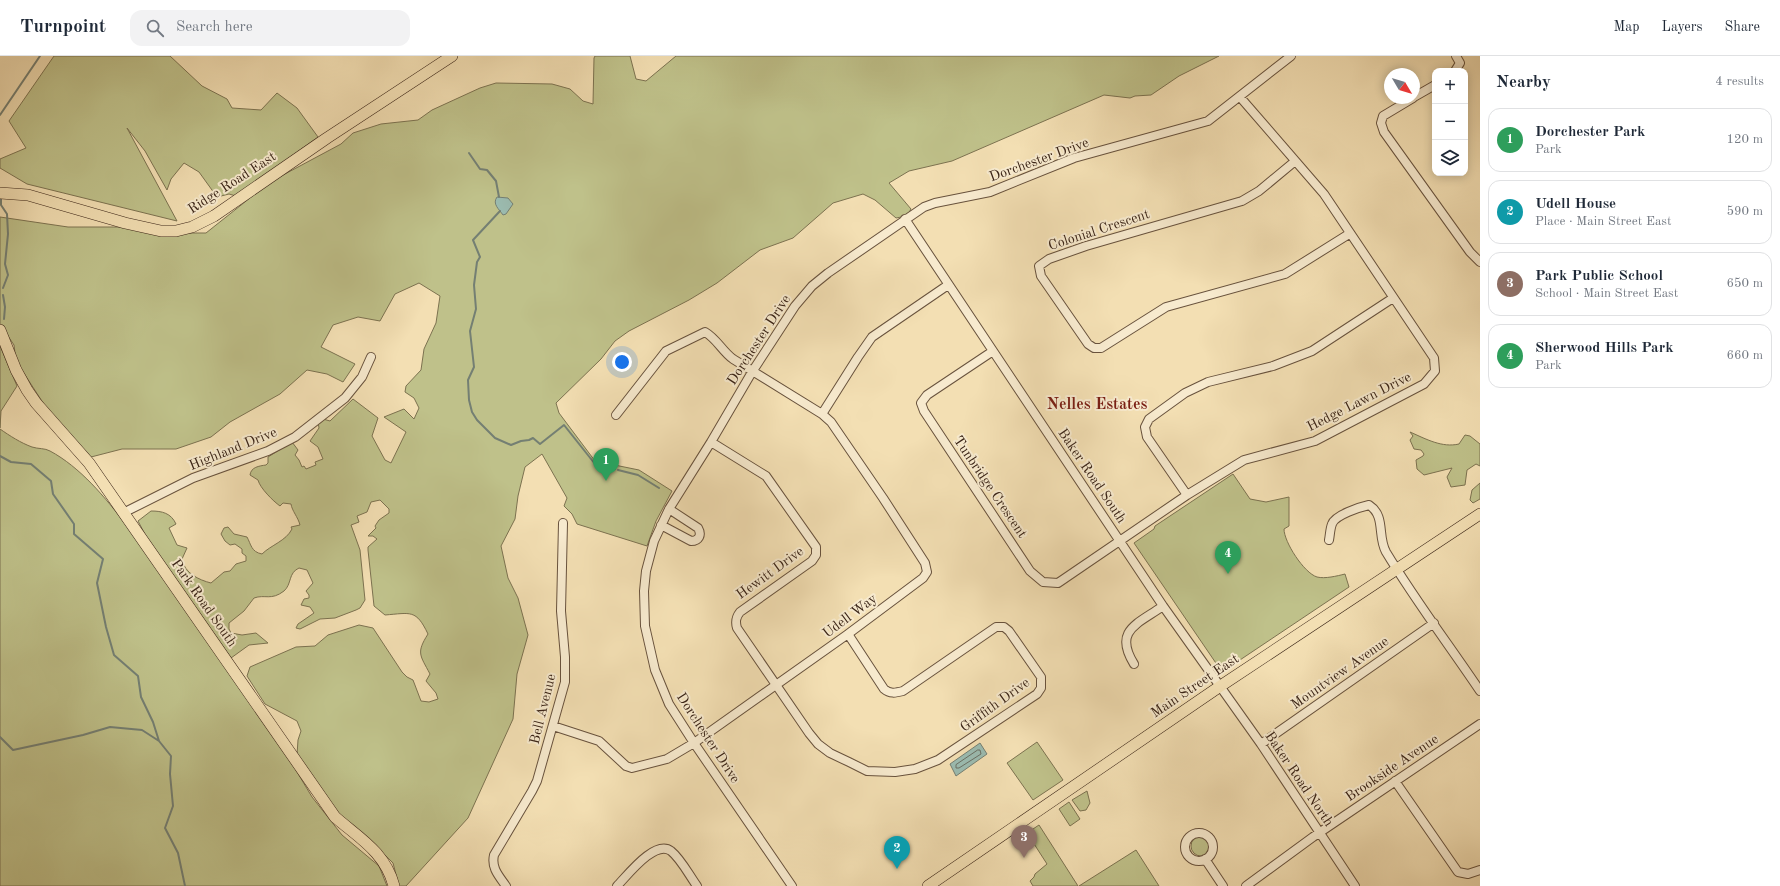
<!DOCTYPE html>
<html lang="en">
<head>
<meta charset="utf-8">
<style>
  :root { --surface:#fff; --page:#f2f2f3; --text:#1f2937; --muted:#747a83; --line:#e0e1e3; --accent:#ea580c }
  body { margin:0; font-family:"Old Standard TT",serif; background:var(--page); color:var(--text) }
  .controls { position:absolute; right:12px; top:12px; display:grid; overflow:hidden; border-radius:8px; box-shadow:0 2px 10px #0003 }
  .controls button { width:36px; height:36px; display:grid; place-items:center; padding:0; border:0; border-bottom:1px solid var(--line); background:var(--surface); color:var(--text); font:20px sans-serif }
  .compass { position:absolute; left:1384px; top:12px; width:36px; height:36px; border-radius:50%; background:var(--surface); box-shadow:0 2px 10px #0003; rotate:128deg }
  .you { position:absolute; left:622px; top:306px; width:14px; height:14px; margin:-10px; border:3px solid #fff; border-radius:50%; background:#1a73e8; box-shadow:0 0 0 6px #1a73e833 }
  .badge { display:grid; place-items:center; width:26px; height:26px; border-radius:50%; background:var(--accent); color:#fff; font-size:13px; font-weight:700 }
  .pin { position:absolute; translate:-50% -33px; filter:drop-shadow(0 1px 2px #0008) }
  .pin::after { content:''; position:absolute; top:21px; width:14px; height:12px; background:inherit; clip-path:polygon(0 0,100% 0,50% 100%) }
  .list { margin:0; padding:0; list-style:none }
  h2 { display:flex; justify-content:space-between; align-items:center; height:52px; margin:0; padding:0 16px; font-size:17px }
  h2 small { font-size:13px; font-weight:400; color:var(--muted) }
  .list li { display:grid; grid-template-columns:26px 1fr auto; gap:12px; align-items:center; box-sizing:border-box; height:64px; margin:0 8px 8px; padding:0 8px; border:1px solid var(--line); border-radius:12px }
  .list b { display:block; font-size:15px; white-space:nowrap }
  .list p { margin:0; font-size:13px; white-space:nowrap; color:var(--muted) }
  .list em { font-size:13px; font-style:normal; color:var(--muted) }
  .icon { flex:none; width:22px; height:22px; fill:none; stroke:currentColor; stroke-width:2; stroke-linecap:round; stroke-linejoin:round }
  .map { position:relative; flex:none; width:1480px; height:830px; overflow:hidden }
  header { display:flex; align-items:center; gap:24px; box-sizing:border-box; height:56px; padding:0 20px; background:var(--surface); border-bottom:1px solid var(--line) }
  header strong { font-size:19px }
  nav { display:flex; gap:22px; margin-inline-start:auto; font-size:14px }
  .search { width:280px; height:36px; background:var(--page); display:flex; align-items:center; gap:10px; box-sizing:border-box; padding:0 14px; border-radius:12px; color:var(--muted); font-size:15px }
  main { display:flex }
  aside { flex:1; background:var(--surface) }
  .map>svg:first-child { display:block }
</style>
</head>
<body>
<header>
<strong>Turnpoint</strong>
<div class="search"><svg class="icon" aria-label="search" viewBox="0 0 24 24"><circle cx="10" cy="10" r="6"/><path d="M15 15l6 6"/></svg>Search here</div>
<nav><a>Map</a><a>Layers</a><a>Share</a></nav>
</header>
<main>
<div class="map">
<svg width="1480" height="830" viewBox="0 0 1480 830">
  <rect width="100%" height="100%" fill="#f3dfb3"/>
  <filter id="stains"><feTurbulence type="fractalNoise" baseFrequency=".005" numOctaves="4"/><feColorMatrix values="0 0 0 0 .2 0 0 0 0 .09 0 0 0 0 .02 0 0 0 .5 -.17"/></filter>
  <radialGradient id="worn" r=".72"><stop offset=".6" stop-color="#630" stop-opacity="0"/><stop offset="1" stop-color="#630" stop-opacity=".3"/></radialGradient>
  <path fill="#bfc18a" stroke="#7c7250" d="M54,0h116l32,30 25,13 5,9 29,2 16,-17 20,15 21,29 -82,59 -7,-2 -12,3 -18,-25 -15,-9 -13,16 -4,11 -22,-39 -18,-23 50,93 -150,-37 -27,-16v-9l26,-11 -17,-27z
    M595,0h35l6,23 10,2 30,-25h543l-40,20 -28,19 -16,1 -5,2 -26,-3 -152,66 -43,10 -20,12 22,26 -4,7 -11,2 -21,-18 -12,-6 -30,9 -40,35 -33,12 -43,33 -28,17 -60,31 -14,10 -14,18 -45,44 3,10 36,48 44,9 33,21 -16,30 -9,25 -70,-22 -5,-10 -8,-8 3,-8 -25,-44 -17,13 -7,29 -3,23 -14,27 7,32 10,20 10,37 -11,39 -4,45 -45,99 -62,68h-7l-6,-23 -13,-13 -39,-33 -44,-62 1,-15 3,-9 -4,-10 -32,-17 -18,-28 3,-9 46,-20 19,-1 13,-11 31,-10 14,3 29,44 5,5 6,3 8,21 8,1 9,-3 -2,-6 -10,-12 4,-7c-10,-19 -14,-21 -2,-40 -12,-25 -17,-21 -43,-19l-11,-9 -6,-56v-3l9,-8 -4,-3h-5l8,-8 -1,-2 4,-6 10,-7v-4l-9,-9 -9,2 -4,10 -10,4 2,6 -8,3 9,25 5,50 -5,8 -4,2 -21,8 -15,1 -20,10 -4,-1 2,-4 16,-11 -4,-6 -9,-2 3,-6 5,-1v-3l-3,-4 7,-8 -6,-13 -8,-2c-11,5 -7,16 -15,23 -13,10 -19,3 -30,7l-10,13 -15,12v6l2,4 11,2 14,-2 12,10 -19,2 -18,13 -85,-122 -8,-15 13,-10c11,0 20,2 25,13l-7,4 8,17 10,3 -5,11c2,14 17,21 29,24l13,-11 6,-1 6,-7 10,-3v-5l-4,-3v-4l-7,-5 -5,1 -5,-4 -4,-7 3,-6 4,-1 6,7 13,3c4,7 4,15 15,17 9,-9 24,-13 30,-25l-1,-2 9,-2c-2,-8 -8,-14 -9,-21l-8,-1 -3,3c-7,-5 -20,-18 -22,-26l-8,-5c1,-8 9,-9 16,-10l2,-2v-6l24,-15 6,8 -3,5 4,5 3,7 2,-1 2,3 10,-4 -1,-3 8,-3 -5,-12 -8,-6 9,-13 -1,-6 5,-3 7,2 23,-22 25,19 -6,18 13,24 6,3 15,-31 -22,-15 20,-8 10,10 5,-11 -5,-10 -9,-6 1,-6 15,-16 3,-21 12,-26 4,-27 -21,-13 -24,11 -15,27 -22,-4 -25,8 -12,22 34,17 -12,18 -16,-8 -20,-4 -27,24 -50,28 -19,15 -35,12h-54l-31,8 -42,-45 -33,-51 -2,-16 -14,-21v-107l68,10h52l47,6h39l64,-51 71,-38 12,-11 28,-9 37,-4 14,-10 48,-22 16,-5 56,1 18,5 13,12 10,3 1,-46z
    M0,290l17,40 -16,25 -1,17z
    M0,373c10,7 21,14 32,18 6,2 13,1 18,4 30,16 56,47 76,74l168,242 18,30 30,38 37,31 8,20h-387z
    M1410,376c16,7 32,16 49,12l6,-9 5,1 10,8v22l-4,-2 -9,6 -2,15 -14,2 -4,-10 5,-9 -28,7 -7,-6 -1,-9 7,-4 1,-2 -3,-4 -7,-1 -4,-9 3,-4z
    M1233,418l17,25 16,3 23,-5v29l-5,3c0,13 20,44 33,48 8,2 20,-1 28,-3l4,13 -127,85 -88,-129 20,-14 1,-3z
    M1480,427v16l-7,4 -3,-3 2,-10z
    M1037,686l26,38 -30,20 -26,-37z
    M1087,735l3,12 -4,7 -6,1 -8,-11z
    M1069,746l11,17 -10,7 -11,-17z
    M1039,769l39,61h-45l-3,-5 4,-4 1,-3 12,-10 -20,-31z
    M1191 790a10 10 0 1 1 20 0a10 10 0 1 1-20 0Z
    M1136,794l23,36h-80z"/>
  <path fill="#9bbcb1" stroke="#747f73" d="M497,141l11,1 5,6 -7,10 -3,1c-4,-6 -11,-11 -6,-18z
    M980,687l7,11 -31,22 -6,-12z"/>
  <g fill="none" stroke-linecap="round" stroke-linejoin="round">
    <path stroke="#6a7064" stroke-width="1" d="M978,694h2l1,4 -22,14h-3v-3z"/>
    <path stroke="#747f73" stroke-width="2" d="M0,59l40,-59
      M469,97l11,16 7,1 9,11 3,16
      M1,143v6l6,9 1,20 -3,30 3,11 -5,13
      M500,155l-27,29 7,17 -3,5 -3,23 2,24 -6,22 4,36 -6,13 1,20 3,12 5,8 18,18 16,7 10,-4 8,-1 4,-2 7,6 24,-19 31,39 20,5
      M3,239l2,12 -1,12
      M0,400l11,6 20,2 20,17 2,13 21,30v10l29,25 -6,24 9,44 8,28 24,21 3,21 12,25 6,19 12,15 -1,18 3,32 -8,22 13,25 7,33
      M618,414l20,5 21,13
      M0,681l13,13 70,-15 27,-8 32,3 17,11"/>
    <g stroke="#68523d" stroke-width="10">
      <path id="minor" d="M1455,15l5,-8 -4,-7
        M1414,41l21,-12
        M1413,42l-30,18 -2,7 3,9 86,120 10,10
        M1294,106l-35,29 -17,10 -156,45 -37,13 -10,7 2,10 47,68 6,4h7l65,-41 119,-33 64,-40
        M905,163l258,387 98,138 94,142
        M993,295l-66,44 -6,8 3,8 106,160 13,11 15,1 129,-88 57,-35 71,-19 109,-57 11,-13 -1,-13 -110,-164 -84,-97
        M822,358l36,-57 14,-20 76,-52
        M711,386l55,34 50,71v8l-4,6 -72,51c-4,5 -5,9 -3,16l72,105 9,11 12,9 19,9 18,9 28,1 20,-3 23,-9 99,-66 4,-6v-11l-32,-46 -5,-4h-8l-93,64c-8,2 -13,3 -19,-2l-36,-55
        M1187,439l-40,-58 -2,-10 4,-8 36,-26 23,-11 65,-16 39,-15 81,-53
        M123,457l70,-35 75,-27 27,-14 50,-39 17,-21 9,-20
        M661,469l30,16c8,0 11,-6 7,-13l-29,-19
        M1329,484c1,-5 1,-11 3,-16 3,-9 28,-17 37,-19 17,11 8,31 17,47 29,48 63,93 94,139
        M1134,608c-21,-34 4,-40 29,-58
        M553,670l46,15 27,25 6,2 35,-9 27,-16 154,-109 75,-56 4,-6 -2,-9 -42,-65 -52,-76 -9,-8 -89,-55c-11,-8 -16,-20 -28,-27l-39,19 -50,64
        M1261,688l173,-121
        M1395,725l63,91 10,2 12,-4
        M1185 791a14 14 0 1 1 28 0a14 14 0 1 1-28 0Z
        M1205,803l18,27
        M506,830c-7,-10 -15,-18 -12,-31l38,-64 5,-10 28,-99v-25l-4,-46 2,-88
        M617,830c10,-10 38,-47 54,-35 10,8 18,24 26,35
        M792,830l-98,-143 -25,-39 -14,-34 -10,-44 -1,-35 2,-20 8,-30 15,-32 42,-67 41,-70 43,-66 17,-20 16,-13 96,-66 11,-4 55,-11 84,-34 134,-37 83,-65
        M1246,830l67,-49 167,-113"/>
    </g>
    <g stroke="#392316" stroke-width="12">
      <path id="major" d="M0,137l28,2 97,28 36,8h15l16,-4 22,-11 113,-78 125,-82
        M0,274l16,40 11,20 9,13 53,60 246,354c24,21 50,35 59,69
        M928,830l291,-199 261,-173"/>
    </g>
    <use href="#minor" stroke="#f7eace" stroke-width="8"/>
    <use href="#major" stroke="#f3dfb3" stroke-width="11"/>
  </g>
  <g text-anchor="middle" dominant-baseline="central" stroke-width="4" stroke-linejoin="round" paint-order="stroke">
    <g font-size="14" fill="#392316" stroke="#f7eace">
      <text transform="translate(1039 104) rotate(-20)">Dorchester Drive</text>
      <text transform="translate(232 127) rotate(-33)">Ridge Road East</text>
      <text transform="translate(1099 174) rotate(-18)">Colonial Crescent</text>
      <text transform="translate(759 284) rotate(-57)">Dorchester Drive</text>
      <text transform="translate(1359 346) rotate(-27)">Hedge Lawn Drive</text>
      <text transform="translate(233 393) rotate(-22)">Highland Drive</text>
      <text transform="translate(1092 420) rotate(56)">Baker Road South</text>
      <text transform="translate(990 431) rotate(56)">Tunbridge Crescent</text>
      <text transform="translate(770 517) rotate(-36)">Hewitt Drive</text>
      <text transform="translate(204 547) rotate(55)">Park Road South</text>
      <text transform="translate(850 560) rotate(-37)">Udell Way</text>
      <text transform="translate(1340 617) rotate(-35)">Mountview Avenue</text>
      <text transform="translate(1195 630) rotate(-34)">Main Street East</text>
      <text transform="translate(995 649) rotate(-36)">Griffith Drive</text>
      <text transform="translate(543 653) rotate(-76)">Bell Avenue</text>
      <text transform="translate(708 682) rotate(57)">Dorchester Drive</text>
      <text transform="translate(1392 712) rotate(-34)">Brookside Avenue</text>
      <text transform="translate(1299 723) rotate(56)">Baker Road North</text>
    </g>
    <g font-size="16" font-weight="bold" fill="#7a1f14" stroke="#f7eace">
      <text x="1097" y="349">Nelles Estates</text>
    </g>
  </g>
  <rect width="100%" height="100%" filter="url(#stains)"/>
  <rect width="100%" height="100%" fill="url(#worn)"/>
</svg>
<div class="controls">
<button>+</button>
<button>−</button>
<button><svg class="icon" aria-label="layers" viewBox="0 0 24 24"><path d="M12 4l9 5-9 5-9-5zM3 14l9 5 9-5"/></svg></button>
</div>
<svg class="compass" viewBox="-18 -18 36 36"><path d="M0-13l5 13h-10z" fill="#e53935"/><path d="M0 13l5-13h-10z" fill="#747a83"/></svg>
<div class="you"></div>
<div class="pin badge" style="left:606px;top:425px;background:#2e9e5b">1</div>
<div class="pin badge" style="left:897px;top:813px;background:#0f9aa8">2</div>
<div class="pin badge" style="left:1024px;top:802px;background:#8d6e63">3</div>
<div class="pin badge" style="left:1228px;top:518px;background:#2e9e5b">4</div>
</div>
<aside>
<h2>Nearby<small>4 results</small></h2>
<ul class="list">
<li><span class="badge" style="background:#2e9e5b">1</span><div><b>Dorchester Park</b><p>Park</p></div><em>120 m</em></li>
<li><span class="badge" style="background:#0f9aa8">2</span><div><b>Udell House</b><p>Place · Main Street East</p></div><em>590 m</em></li>
<li><span class="badge" style="background:#8d6e63">3</span><div><b>Park Public School</b><p>School · Main Street East</p></div><em>650 m</em></li>
<li><span class="badge" style="background:#2e9e5b">4</span><div><b>Sherwood Hills Park</b><p>Park</p></div><em>660 m</em></li>
</ul>
</aside>
</main>
</body>
</html>
